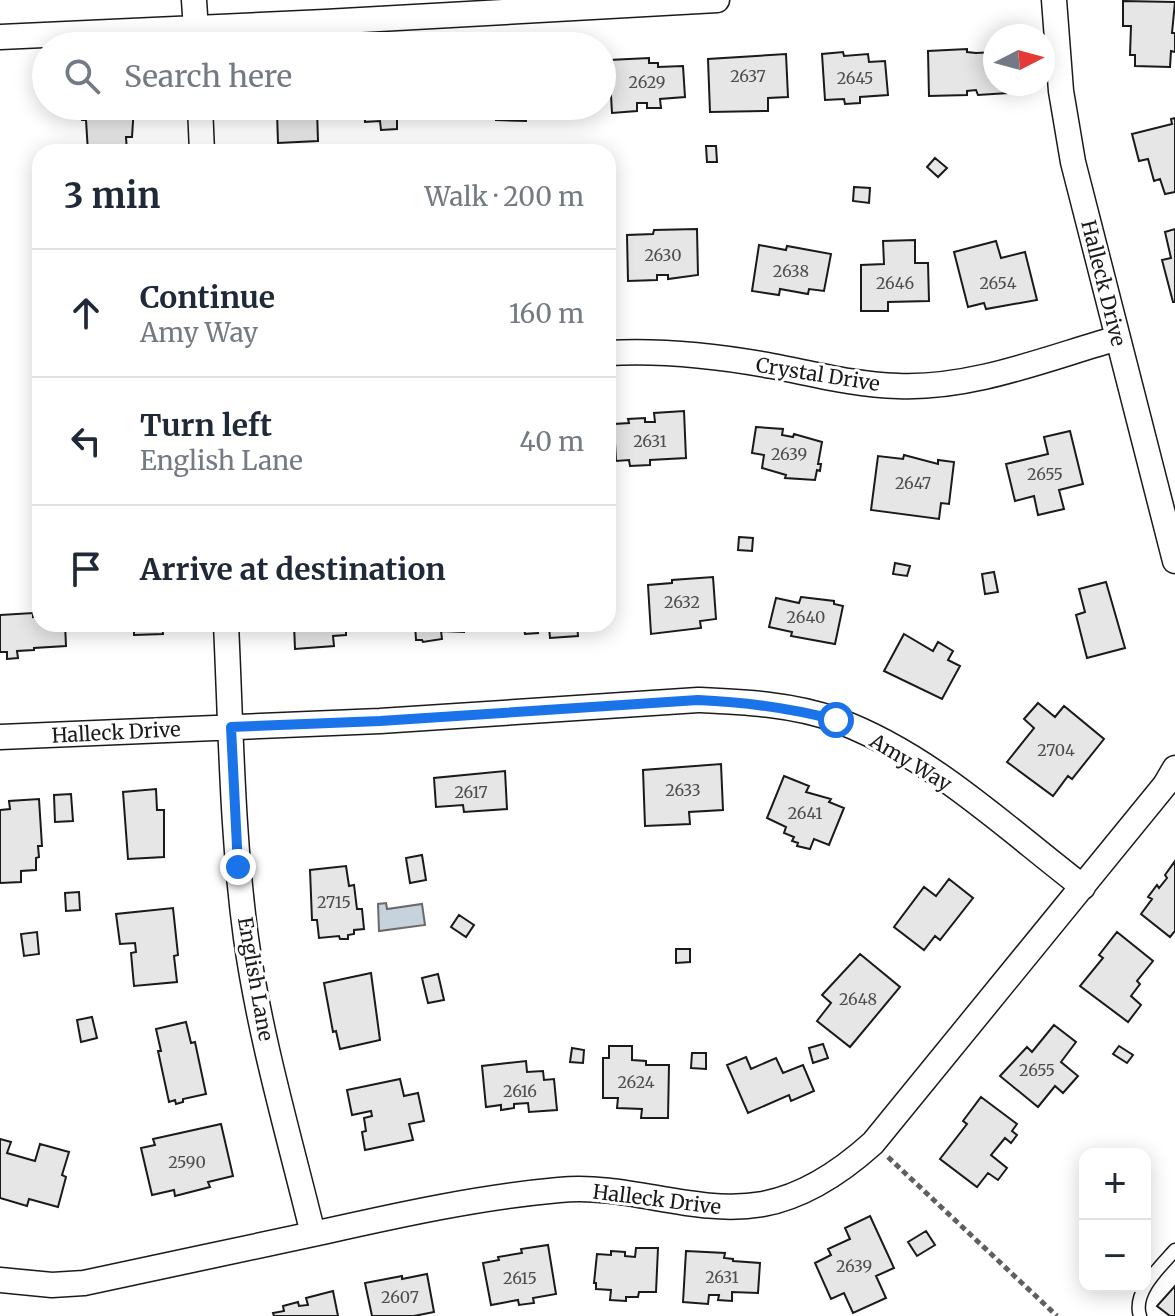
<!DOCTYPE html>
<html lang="en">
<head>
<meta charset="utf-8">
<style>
  :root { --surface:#fff; --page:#f6f6f7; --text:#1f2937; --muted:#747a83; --line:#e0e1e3 }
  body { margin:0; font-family:Merriweather,serif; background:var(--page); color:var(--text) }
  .controls { position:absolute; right:24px; bottom:24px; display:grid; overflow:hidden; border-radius:16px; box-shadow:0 4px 20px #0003 }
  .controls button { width:72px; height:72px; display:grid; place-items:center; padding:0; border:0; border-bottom:2px solid var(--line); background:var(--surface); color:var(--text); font:40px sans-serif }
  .compass { position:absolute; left:983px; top:24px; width:72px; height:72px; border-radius:50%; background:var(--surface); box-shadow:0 4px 20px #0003; rotate:84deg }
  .stop { position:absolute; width:24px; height:24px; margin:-18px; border:6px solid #1a73e8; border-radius:50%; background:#fff }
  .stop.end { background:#1a73e8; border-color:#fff; box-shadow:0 2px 8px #0008 }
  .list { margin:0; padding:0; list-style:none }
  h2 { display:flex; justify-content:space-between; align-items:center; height:104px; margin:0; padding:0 32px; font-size:34px }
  h2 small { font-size:26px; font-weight:400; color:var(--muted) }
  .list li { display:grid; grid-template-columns:52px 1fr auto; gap:24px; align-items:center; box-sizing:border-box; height:128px; padding:0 32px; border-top:2px solid var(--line) }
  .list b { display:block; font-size:30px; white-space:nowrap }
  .list p { margin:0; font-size:26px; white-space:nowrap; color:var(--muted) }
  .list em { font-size:26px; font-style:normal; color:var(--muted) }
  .icon { flex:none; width:44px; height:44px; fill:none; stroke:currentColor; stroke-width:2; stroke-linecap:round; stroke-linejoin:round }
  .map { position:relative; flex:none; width:1175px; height:1316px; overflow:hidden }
  .search { position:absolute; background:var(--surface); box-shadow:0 4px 20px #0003; left:32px; top:32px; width:584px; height:88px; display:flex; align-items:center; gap:20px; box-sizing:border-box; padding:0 28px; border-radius:44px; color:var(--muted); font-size:30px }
  .panel { position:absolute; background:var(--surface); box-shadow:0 4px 20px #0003; left:32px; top:144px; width:584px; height:488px; border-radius:24px }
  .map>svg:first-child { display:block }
</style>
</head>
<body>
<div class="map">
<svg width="1175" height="1316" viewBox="0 0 1175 1316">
  <rect width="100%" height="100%" fill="#fff"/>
  <path fill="#c6d2dc" stroke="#6a6a6a" stroke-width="2" d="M386,903l1,6 35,-5 3,21 -46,6 -1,-27z"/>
  <path fill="#e6e6e6" stroke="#1a1a1a" stroke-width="2" d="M1123,1l52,1 -3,31h3v19l-4,-1 -1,16 -35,-1v-11h-5l1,-29h-8z
    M967,49v3l9,1 19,-1v32h12l1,9 -30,2 -2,-5 -9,1v4l-38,1 -1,-45z
    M843,52l1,4 24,-2 1,8 16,-1 3,34 -28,2v6l-15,1 -1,-5 -19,1 -3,-46z
    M786,54l2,43 -20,1v13l-58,1 -2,-53z
    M649,58v5h9v4l25,-1 2,31 -25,2 1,9h-14v-5h-10v8l-25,2 -3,-53z
    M81,106h53l-2,31h-6l1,15h-39l-2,-32h-4z
    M270,106h65v3l-18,1 1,31 -40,2 -1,-31 -7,1z
    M364,106h66l1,12 -34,1v10l-16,1 -1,-9 -15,1z
    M482,106h68l1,8 -25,2v5l-30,-1v-4l-13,1z
    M1175,118v74l-10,2 -5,-15 -6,2 -6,-22 -9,2 -7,-27 40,-10 -1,-5z
    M706,146h10l1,16h-10z
    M935,158l12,10 -9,9 -11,-10z
    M854,187l16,1 -1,15 -16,-2z
    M697,229l1,46 -30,4v-4h-11v5l-29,1 -1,-46 26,-1 1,-4z
    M1175,229v73h-2l-11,-42 9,-2 -6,-26z
    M915,240v23h13l1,38 -41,1v9h-27v-46l23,-1 -1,-23z
    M996,241l5,17 24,-6 12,48 -51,9 -2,-6 -16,4 -14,-55z
    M759,245l27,5 1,-4 44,8 -7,37 -15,-2 -1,5 -28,-5 -1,6 -27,-4z
    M684,411l2,47 -36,2v5l-20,1 -1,-6 -13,1 -2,-37 15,-1 -1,-4 17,-1v4h10l-1,-9z
    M756,427l27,2 -1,6 11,2 1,-3 28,8 -4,22h3l-1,7 -3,-1 -2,10 -30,-2 1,-3 -24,-7 2,-13 -12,-2z
    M1070,431l13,53 -24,6 5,19 -26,6 -4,-19 -19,5 -9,-37 42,-10 -4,-17z
    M904,455l34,9v-4l16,2 -5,42 -8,-1 -2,16 -68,-9 7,-54 25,3z
    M739,537l14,1 -1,13 -14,-1z
    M895,563l15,3 -3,10 -14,-2z
    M994,572l4,20 -13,2 -3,-20z
    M713,577l3,42 -16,2 1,7 -50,6 -3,-49 24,-2v-3z
    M1106,582l19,66 -38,10 -11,-43 9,-3 -6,-23z
    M801,597l33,4v3l9,2 -8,38 -44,-8 1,-4 -23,-5 7,-29 23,5z
    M33,613v4l7,-1v8h25l1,22 -32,2v2l-17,1 1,7 -11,1v-7h-7v-37z
    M134,624h28l1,10 -29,1z
    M294,624h68v5l-16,1v5l-13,1 1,10 -39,3z
    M415,624h69v4l-20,1v3l-23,-1 1,8 -19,3 -1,-2h-6z
    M510,624h67l1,12 -28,2 -1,-11 -12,1 1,5 -13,1 -1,-6 -14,1z
    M904,634l29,17 5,-9 15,9 -5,9 12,6 -18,33 -58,-28z
    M1038,703l17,14 9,-11 40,33 -32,40 -4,-3 -15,20 -46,-34 27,-34 -10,-9z
    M721,764l2,46 -34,2 1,12 -45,2 -2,-56z
    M505,771l2,38 -43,3 -1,-7 -27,2 -2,-29z
    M784,776l25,10 -3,6 25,7 -2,3 15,6 -15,37 -15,-6 -4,10 -13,-3 1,-3 -6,-2 2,-4 -10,-4 2,-6 -19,-9z
    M156,789l1,21h7v47l-36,2 -5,-67z
    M71,794l2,27 -18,1 -1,-27z
    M39,799l3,47h-4l1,11 -3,1v12l-15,1v11l-21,1v-73l10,-1 -1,-8z
    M422,855l4,25 -16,3 -4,-25z
    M1175,861v70l-5,6 -29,-23 11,-15 -4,-2 9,-12 2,3 8,-10 -2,-3z
    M346,866l3,20 5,-1 3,24h5l2,20 -10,1v4l-6,1v4h-8l-1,-3 -20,2 -2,-18h-5l-2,-50z
    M949,879l24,19 -33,42 -5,-4 -11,14 -30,-23 30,-40 12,9z
    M79,892l1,18 -14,1 -1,-18z
    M173,908l5,47 -4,1 3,26 -43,4 -3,-33 5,-1 -1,-9 -15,1 -4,-30z
    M459,915l15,10 -8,12 -15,-10z
    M37,932l2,22 -15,2 -3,-22z
    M1117,932l36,29 -16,20 3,3 -9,12 10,9 -13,17 -48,-36 23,-28 -4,-3z
    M676,949h14v13l-14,1z
    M860,954l40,33 -50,60 -33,-26 14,-18 -9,-8z
    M371,973l9,67 -40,9 -4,-18 -3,1 -9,-49z
    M438,974l6,26 -16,3 -6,-25z
    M92,1017l5,21 -16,4 -4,-22z
    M186,1022l5,21 4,-1 11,52 -23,5v3l-7,2 -1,-4 -6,2 -11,-51h3l-5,-22z
    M1054,1025l22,17 -15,20 17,14 -15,17 -8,-7 -17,21 -38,-31 27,-29 5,5z
    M823,1044l5,14 -15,5 -4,-15z
    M609,1046h23v14l14,1v4h23l-1,53h-27l1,-9 -25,-1 1,-10h-15v-40h6z
    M1119,1046l14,9 -6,8 -14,-9z
    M572,1048l12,2 -1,13 -13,-1z
    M692,1053h14v16l-15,-1z
    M746,1057l5,12 25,-11 7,15 20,-8 11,26 -23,10 -2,-6 -41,18 -21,-48z
    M526,1061l1,11 16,-1 1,9 10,-1 3,31 -28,2 -1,-9 -14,1v4l-13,2v-5l-15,2 -4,-41z
    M400,1079l4,17 14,-3 6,28 -15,3 4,16 -48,10 -3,-18 4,-1 -2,-13 8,-2 -1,-5 -19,4 -5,-25z
    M981,1097l36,27 -5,7 5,4 -6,8 -6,-5 -14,17 16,13 -9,12 -10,-7 -11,14 -37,-28 27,-35 -4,-3z
    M221,1124l12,52 -25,6 2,5 -35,9 -1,-6 -22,5 -11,-47 14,-3 -2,-6z
    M0,1139l11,3 -4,11 28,8 5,-17 29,8 -7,23 4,2 -8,30 -29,-8 -2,7 -27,-8z
    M870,1216l24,52 -18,8 10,22 -33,15 -9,-20 -13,6 -16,-36 16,-8 -3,-6 22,-10 -5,-11z
    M926,1231l9,14 -18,11 -9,-14z
    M548,1245l8,49 -23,4 1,5 -15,2 -1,-5 -27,5 -8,-42 16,-3 -1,-3 24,-4 -1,-4z
    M636,1248h22l-2,44h-17l-1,5h-12v4l-16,-1 1,-10 -15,-1v-6h-2l3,-29 14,1v-4l14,1v4l10,1z
    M686,1251l39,2 -1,5 9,1v2l27,2 -2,30 -26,-1v9l-14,-1 1,-5h-10l-1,9 -25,-2z
    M427,1274l7,38 -20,4h-42l-7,-33 37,-7v3z
    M1175,1286v30h-5l-13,-10z
    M333,1291l5,25h-64l-1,-3 11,-2 -1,-5 15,-4 1,4 9,-1 -2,-7z"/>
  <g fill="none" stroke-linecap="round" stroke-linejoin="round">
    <g stroke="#1a1a1a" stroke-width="15">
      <path id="lane" d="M1140,1316c-8,-24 21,-50 35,-66"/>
    </g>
    <g stroke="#1a1a1a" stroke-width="27">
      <path id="street" d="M194,0l3,46
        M1054,0l7,91 12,71 102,399
        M0,37l325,-15 392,-22
        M200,106l2,46
        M608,353c54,-3 110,3 164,13 42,8 83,19 126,20 75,3 149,-28 220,-48
        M226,624c5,105 6,211 20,314 14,100 43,198 67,296
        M0,737l380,-16 318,-21c45,2 95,4 138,20 93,34 170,108 247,167
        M0,1280l52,5 32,-2c81,-17 162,-35 243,-52 76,-17 154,-34 232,-41 70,-7 135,26 204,14 43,-8 79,-33 110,-61l292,-358 10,-17"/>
    </g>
    <path stroke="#5f5f5f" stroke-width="5" stroke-dasharray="6 4" stroke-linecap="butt" d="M888,1157l169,159"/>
    <use href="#lane" stroke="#fff" stroke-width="12"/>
    <use href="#street" stroke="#fff" stroke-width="24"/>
  </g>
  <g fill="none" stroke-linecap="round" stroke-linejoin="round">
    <path stroke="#1a73e8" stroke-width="10" d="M238,867l-7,-140 149,-6 318,-21c47,2 92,8 138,20"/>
  </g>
  <g text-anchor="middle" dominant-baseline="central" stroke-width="6" stroke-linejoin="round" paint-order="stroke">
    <g font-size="16" fill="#4d4d4d">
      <text x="748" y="76">2637</text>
      <text x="855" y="78">2645</text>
      <text x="647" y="82">2629</text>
      <text x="663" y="255">2630</text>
      <text x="791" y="271">2638</text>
      <text x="895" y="283">2646</text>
      <text x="998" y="283">2654</text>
      <text x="650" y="441">2631</text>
      <text x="789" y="454">2639</text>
      <text x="1045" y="474">2655</text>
      <text x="913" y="483">2647</text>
      <text x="682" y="602">2632</text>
      <text x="806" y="617">2640</text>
      <text x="1056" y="750">2704</text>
      <text x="683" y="790">2633</text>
      <text x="471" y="792">2617</text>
      <text x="805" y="813">2641</text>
      <text x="334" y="902">2715</text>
      <text x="858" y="999">2648</text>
      <text x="1037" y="1070">2655</text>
      <text x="636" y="1082">2624</text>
      <text x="520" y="1091">2616</text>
      <text x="187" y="1162">2590</text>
      <text x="854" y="1266">2639</text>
      <text x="722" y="1277">2631</text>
      <text x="520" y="1278">2615</text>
      <text x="400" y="1297">2607</text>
    </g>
    <g font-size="20" fill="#1a1a1a" stroke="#fff">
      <text transform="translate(1104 283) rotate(76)">Halleck Drive</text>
      <text transform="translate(818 374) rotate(9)">Crystal Drive</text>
      <text transform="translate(116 732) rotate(-3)">Halleck Drive</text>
      <text transform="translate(911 762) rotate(31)">Amy Way</text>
      <text transform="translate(256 979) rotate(80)">English Lane</text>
      <text transform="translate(657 1199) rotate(7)">Halleck Drive</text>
    </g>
  </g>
</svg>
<div class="controls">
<button>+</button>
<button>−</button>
</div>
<svg class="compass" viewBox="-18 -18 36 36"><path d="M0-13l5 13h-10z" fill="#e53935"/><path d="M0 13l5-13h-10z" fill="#747a83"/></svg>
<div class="stop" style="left:836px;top:720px"></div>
<div class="stop end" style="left:238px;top:867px"></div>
<div class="search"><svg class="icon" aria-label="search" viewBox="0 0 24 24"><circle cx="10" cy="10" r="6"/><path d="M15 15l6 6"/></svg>Search here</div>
<section class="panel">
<h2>3 min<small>Walk · 200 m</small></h2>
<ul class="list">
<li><svg class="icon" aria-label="ahead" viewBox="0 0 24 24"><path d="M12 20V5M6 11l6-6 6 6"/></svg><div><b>Continue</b><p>Amy Way</p></div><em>160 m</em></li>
<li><svg class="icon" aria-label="left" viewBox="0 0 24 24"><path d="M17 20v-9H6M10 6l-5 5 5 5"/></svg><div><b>Turn left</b><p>English Lane</p></div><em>40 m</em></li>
<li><svg class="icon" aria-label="arrive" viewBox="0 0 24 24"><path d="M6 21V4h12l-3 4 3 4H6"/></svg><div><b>Arrive at destination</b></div></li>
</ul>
</section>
</div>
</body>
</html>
